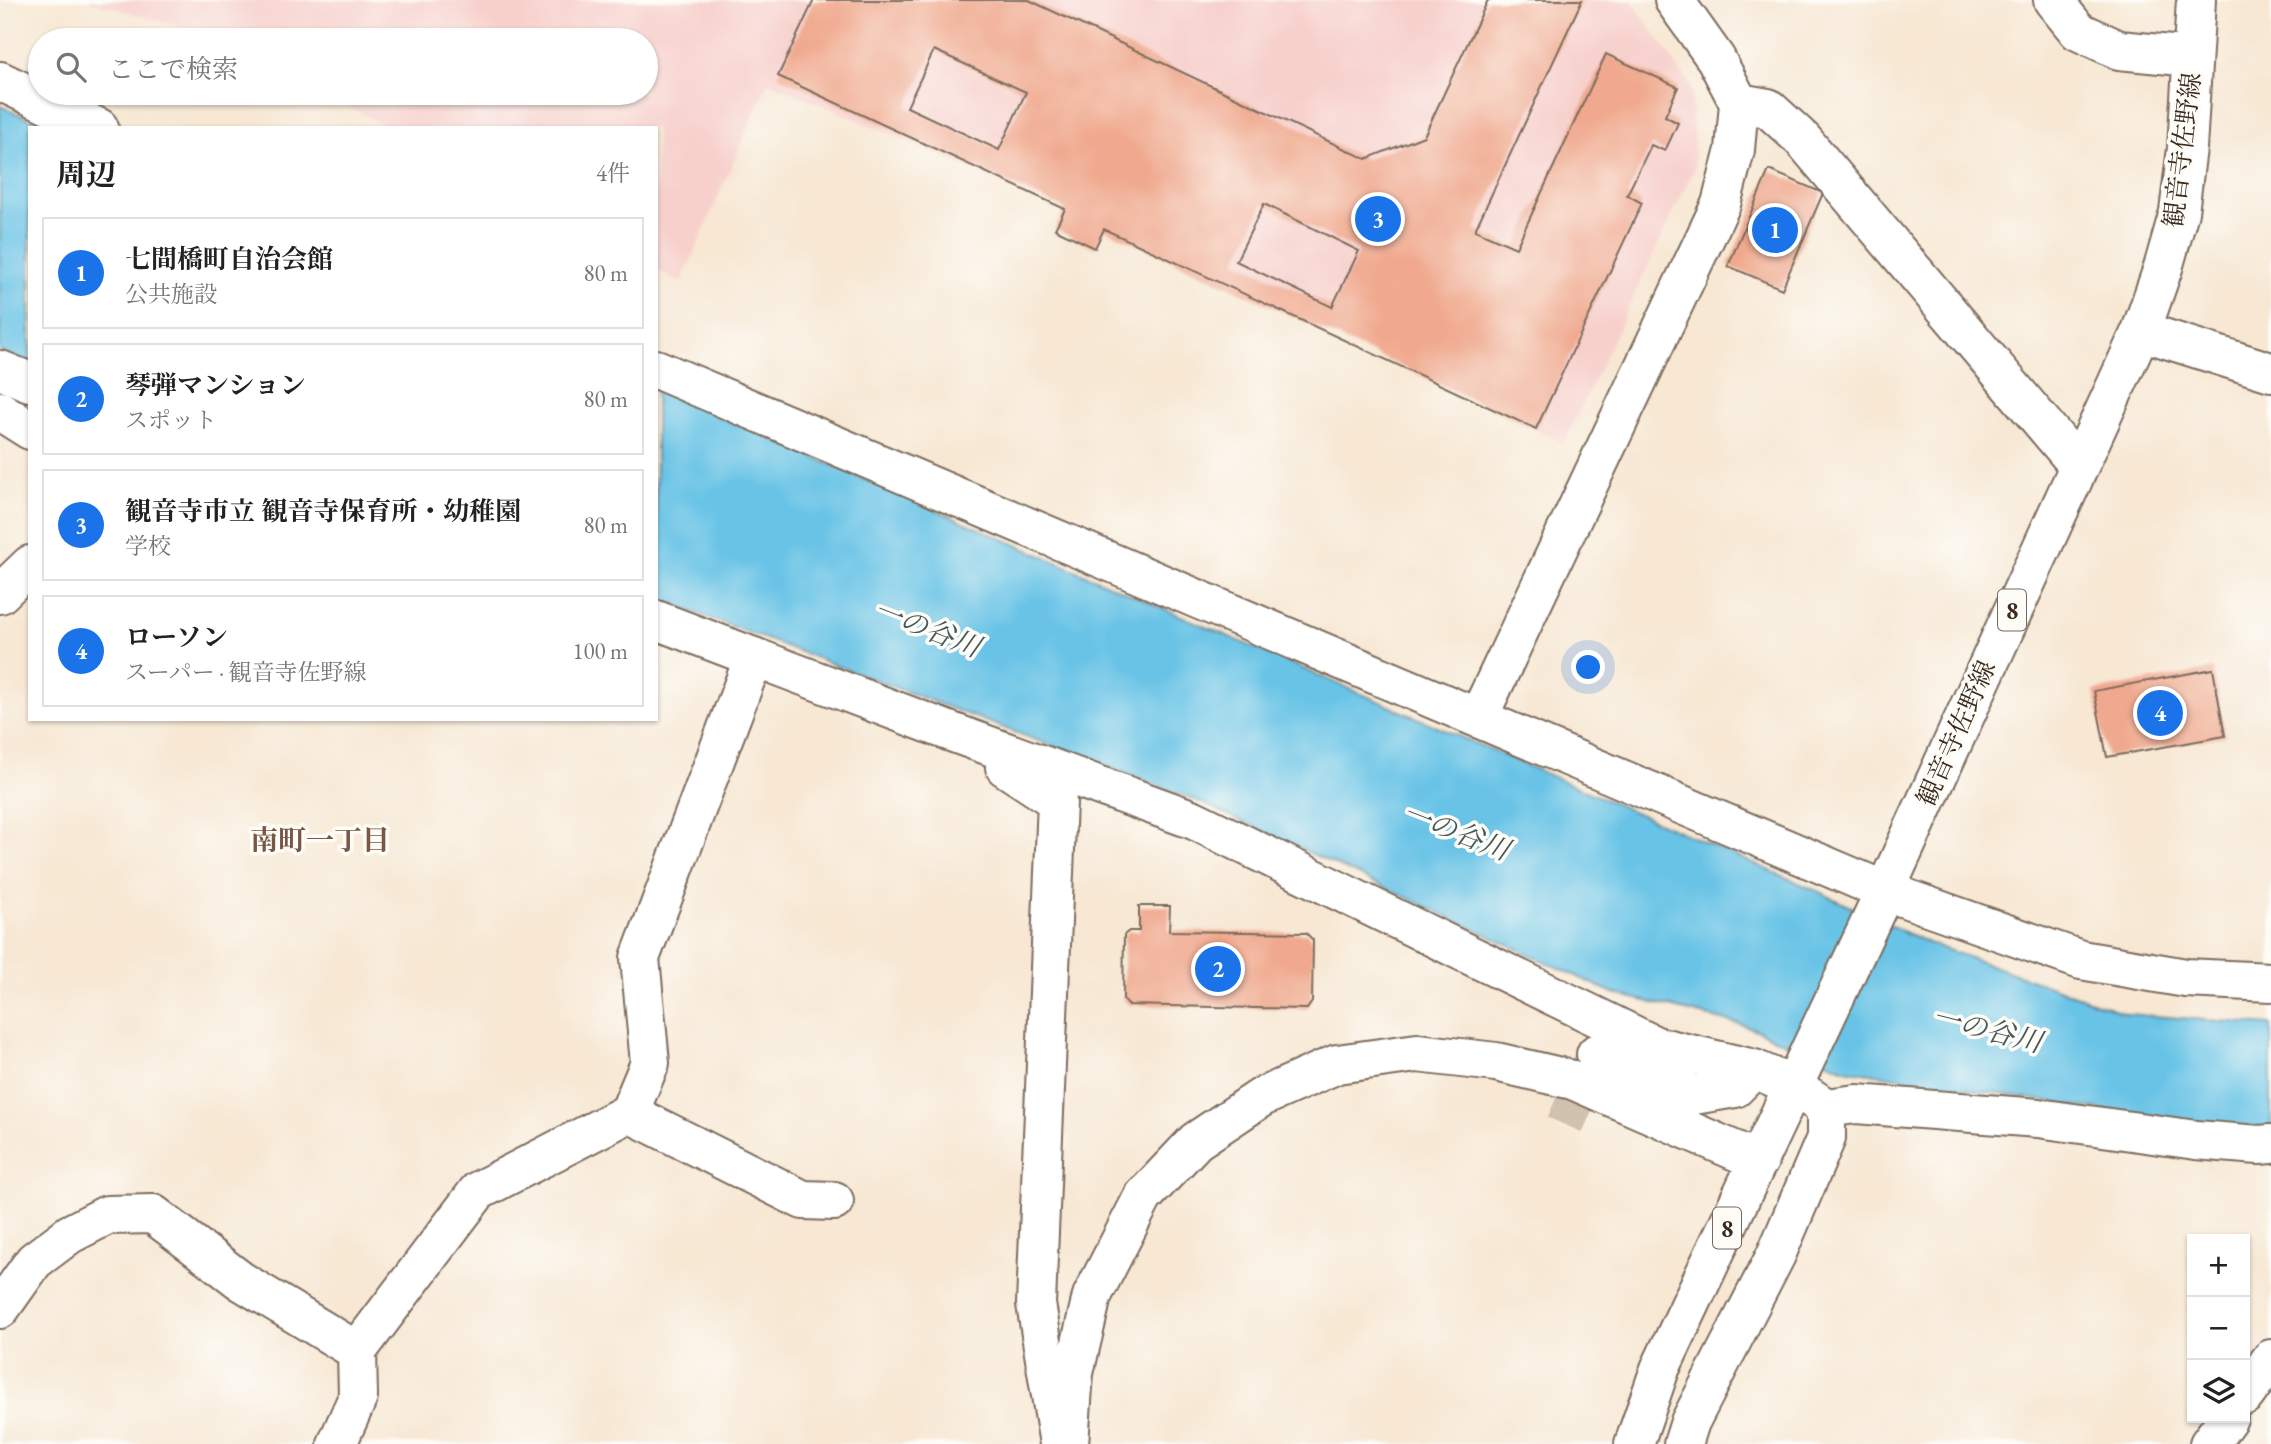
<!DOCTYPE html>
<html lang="ja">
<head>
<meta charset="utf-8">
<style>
  :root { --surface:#fff; --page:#f2f2f2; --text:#222; --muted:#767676; --line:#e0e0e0; --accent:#1a73e8 }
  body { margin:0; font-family:"EB Garamond","Noto Serif JP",serif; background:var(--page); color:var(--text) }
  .controls { position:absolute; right:21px; bottom:21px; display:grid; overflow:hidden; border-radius:0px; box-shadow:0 2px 5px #0004 }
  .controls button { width:63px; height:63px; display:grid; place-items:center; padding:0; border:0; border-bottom:2px solid var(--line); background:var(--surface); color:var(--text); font:35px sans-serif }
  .you { position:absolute; left:1589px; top:668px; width:24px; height:24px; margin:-18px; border:5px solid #fff; border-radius:50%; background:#1a73e8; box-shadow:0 0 0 10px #1a73e833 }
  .badge { display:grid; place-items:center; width:46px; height:46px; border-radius:50%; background:var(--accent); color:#fff; font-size:23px; font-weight:700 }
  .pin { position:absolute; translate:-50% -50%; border:4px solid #fff; box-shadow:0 2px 7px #0006 }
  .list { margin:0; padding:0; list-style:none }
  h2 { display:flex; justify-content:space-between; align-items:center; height:91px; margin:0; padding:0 28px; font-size:30px }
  h2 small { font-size:23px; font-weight:400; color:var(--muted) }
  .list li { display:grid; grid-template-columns:46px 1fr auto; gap:21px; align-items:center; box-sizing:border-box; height:112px; margin:0 14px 14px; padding:0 14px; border:2px solid var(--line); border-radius:0px }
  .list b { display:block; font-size:26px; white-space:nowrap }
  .list p { margin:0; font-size:23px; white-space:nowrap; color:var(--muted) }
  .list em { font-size:23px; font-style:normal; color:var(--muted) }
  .icon { flex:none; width:38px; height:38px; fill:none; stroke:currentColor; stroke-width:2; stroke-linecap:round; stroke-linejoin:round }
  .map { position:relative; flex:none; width:2271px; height:1444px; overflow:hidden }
  .search { position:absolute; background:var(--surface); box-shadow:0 2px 5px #0004; left:28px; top:28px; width:630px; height:77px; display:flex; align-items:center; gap:18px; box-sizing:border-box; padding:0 24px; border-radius:38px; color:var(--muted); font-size:26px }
  .panel { position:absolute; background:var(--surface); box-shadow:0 2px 5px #0004; left:28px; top:126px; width:630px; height:595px; border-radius:0px }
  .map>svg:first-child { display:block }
</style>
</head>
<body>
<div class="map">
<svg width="2271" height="1444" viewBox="0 0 2271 1444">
  <rect width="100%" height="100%" fill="#fdfcf7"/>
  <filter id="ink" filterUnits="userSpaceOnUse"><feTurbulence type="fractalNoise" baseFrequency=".0143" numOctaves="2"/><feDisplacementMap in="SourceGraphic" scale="14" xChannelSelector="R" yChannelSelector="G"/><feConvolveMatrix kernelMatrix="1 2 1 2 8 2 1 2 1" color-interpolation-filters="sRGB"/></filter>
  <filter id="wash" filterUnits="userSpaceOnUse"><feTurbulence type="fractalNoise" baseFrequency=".00686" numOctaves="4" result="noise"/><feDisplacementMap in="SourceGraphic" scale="28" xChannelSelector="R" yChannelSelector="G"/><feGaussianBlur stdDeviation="1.57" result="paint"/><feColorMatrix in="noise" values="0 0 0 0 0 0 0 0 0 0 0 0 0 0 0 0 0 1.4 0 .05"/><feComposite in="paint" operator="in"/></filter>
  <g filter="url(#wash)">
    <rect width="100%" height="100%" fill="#f7e7d3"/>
    <path fill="#f7d0cc" d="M88,0h1543l60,86 4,81 -131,276 -499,-234 -297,-127 -87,201 -25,-14v-141h-267l-66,-35h323v-53h-422z"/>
    <path fill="#68c3e6" stroke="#527682" stroke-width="2" d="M0,106l51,22h-21v235l-30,-12z
      M656,389l1159,501 113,53 200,71 143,11v106l-26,2 -400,-64 -98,-43 -134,-33 -422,-195 -535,-200z"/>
    <g id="blocks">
      <path fill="#f0a98e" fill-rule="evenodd" d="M814,0h215l337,159 58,-23 64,-136h94l-107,230 41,18 90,-194 72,33 -13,29 13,7 -13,28 -14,-6 -24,50 15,8 -106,226 -432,-200 -9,19 -40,-19 10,-20 -287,-133zM934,50l92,42 -27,58 -92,-43zM1264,204l95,47 -27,56 -96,-46z
        M1769,170l54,23 -41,96 -54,-23z
        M2213,669l12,67 -118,21 -13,-66z
        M1139,906h31l-1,25 137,2 7,7 -1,62 -5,7 -179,-4 -5,-6 1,-64 5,-4h10z"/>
    </g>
  </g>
  <g filter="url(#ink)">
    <use href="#blocks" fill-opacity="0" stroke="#7d6c5d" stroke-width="2"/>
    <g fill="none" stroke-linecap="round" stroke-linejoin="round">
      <path stroke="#d1c1af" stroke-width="38" stroke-dasharray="38 19" stroke-linecap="butt" d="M1565,1125l31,-71"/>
      <g stroke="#7d6c5d" stroke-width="42">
        <path id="minor" d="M1674,0l42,59 23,44 29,5 35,32 275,325
          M2053,0l25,31 41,19 73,7
          M0,81l99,47
          M656,369l1229,522 196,69 105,18 85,4
          M0,370l30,12
          M0,411l30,19
          M0,594l30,-29
          M656,620l298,113 240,87 462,226 98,23 40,17 32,22v30l-50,117 -86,167 -7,22
          M1478,718l243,-514 14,-54 4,-47
          M1005,767l52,34 -21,503 23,140
          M1596,1054l98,41 41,-7 19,-19
          M1826,1108l30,-4 182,14 158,22 63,5 12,-1
          M629,1113l174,87 31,1
          M0,1309l34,-48 36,-27 37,-19 46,-1 88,67 116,70
          M2245,1395l26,-36
          M337,1444l21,-47 -1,-46 121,-160 151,-78 21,-50 -10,-105 114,-301
          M2209,1444l19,-26"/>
      </g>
      <g stroke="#7d6c5d" stroke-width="42">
        <path id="major" d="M2141,331l130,41
          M1069,1444l5,-71 18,-77 51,-99 53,-56 66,-44 75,-33 80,-11 79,9 77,18 186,81
          M1634,1444l26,-75 225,-478 256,-560 22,-63 16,-56 8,-64 9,-148"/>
      </g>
      <use href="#minor" stroke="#fff" stroke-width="38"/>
      <use href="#major" stroke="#fff" stroke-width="38"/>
    </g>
  </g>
  <g text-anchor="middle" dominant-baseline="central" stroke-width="7" stroke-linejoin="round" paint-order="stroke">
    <g fill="#fdfcf7" stroke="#75695f" stroke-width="2">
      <rect x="1998" y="589.5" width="28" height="41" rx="5"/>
      <rect x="1713" y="1207.5" width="28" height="41" rx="5"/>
    </g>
    <g font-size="24" font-weight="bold" fill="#3b2a1e">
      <text x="2012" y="610">8</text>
      <text x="1727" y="1228">8</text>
    </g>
    <g font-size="26" fill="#3b2a1e" stroke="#fdfcf7">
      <text transform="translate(2182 150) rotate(-83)">観音寺佐野線</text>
      <text transform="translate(1956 733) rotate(-66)">観音寺佐野線</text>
    </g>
    <g font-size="28" font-style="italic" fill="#48585a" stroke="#fdfcf7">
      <text transform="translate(927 628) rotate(21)">一の谷川</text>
      <text transform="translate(1456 831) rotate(21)">一の谷川</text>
      <text transform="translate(1987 1029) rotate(14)">一の谷川</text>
    </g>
    <g font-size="28" font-weight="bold" fill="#7a5645" stroke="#fdfcf7">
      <text x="320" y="840">南町一丁目</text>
    </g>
  </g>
</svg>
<div class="controls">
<button>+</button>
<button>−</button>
<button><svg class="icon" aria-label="layers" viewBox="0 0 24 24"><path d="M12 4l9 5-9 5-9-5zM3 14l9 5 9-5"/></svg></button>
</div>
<div class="you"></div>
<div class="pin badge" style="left:1775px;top:230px">1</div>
<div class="pin badge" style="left:1218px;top:969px">2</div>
<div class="pin badge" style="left:1378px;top:219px">3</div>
<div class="pin badge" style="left:2160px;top:713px">4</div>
<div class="search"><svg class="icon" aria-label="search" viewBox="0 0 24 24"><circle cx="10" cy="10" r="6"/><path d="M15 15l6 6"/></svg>ここで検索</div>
<section class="panel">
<h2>周辺<small>4件</small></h2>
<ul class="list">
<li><span class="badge">1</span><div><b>七間橋町自治会館</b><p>公共施設</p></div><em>80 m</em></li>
<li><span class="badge">2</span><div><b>琴弾マンション</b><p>スポット</p></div><em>80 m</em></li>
<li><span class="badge">3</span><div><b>観音寺市立 観音寺保育所・幼稚園</b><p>学校</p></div><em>80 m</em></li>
<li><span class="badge">4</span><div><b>ローソン</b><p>スーパー · 観音寺佐野線</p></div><em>100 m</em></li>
</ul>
</section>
</div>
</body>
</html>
